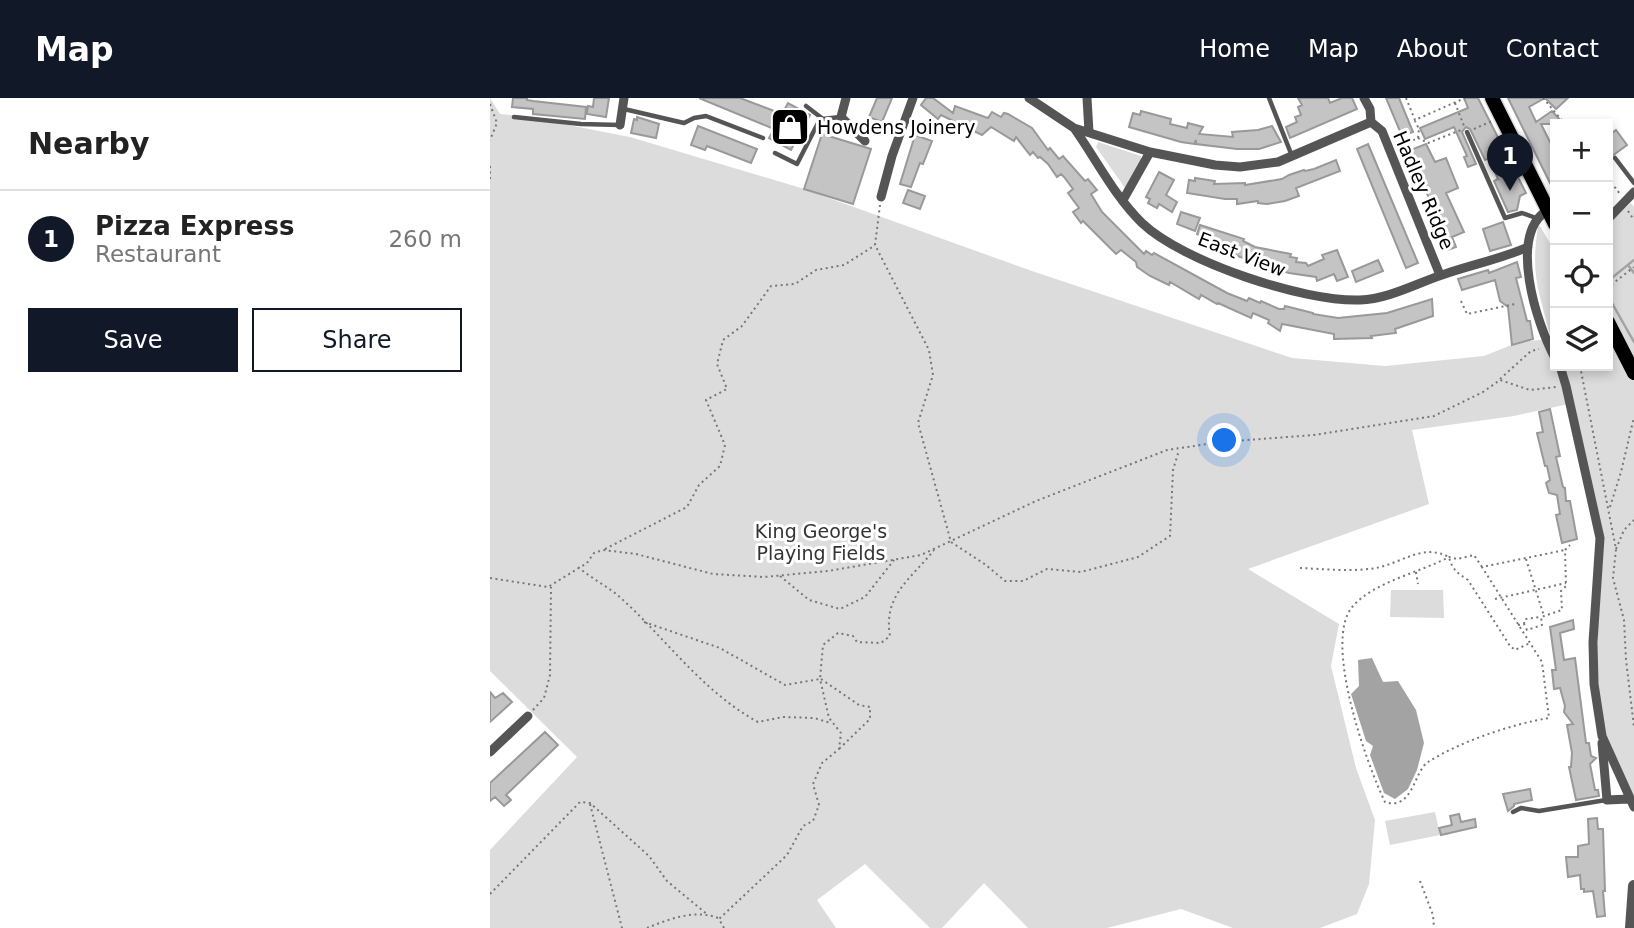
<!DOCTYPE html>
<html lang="en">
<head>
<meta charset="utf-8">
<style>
  :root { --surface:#fff; --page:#f2f2f2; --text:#222; --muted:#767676; --line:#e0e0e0; --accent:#111827 }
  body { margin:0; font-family:"DejaVu Sans",sans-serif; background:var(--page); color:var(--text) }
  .controls { position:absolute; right:21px; top:21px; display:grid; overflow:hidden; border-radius:0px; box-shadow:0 4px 10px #0003 }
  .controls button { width:63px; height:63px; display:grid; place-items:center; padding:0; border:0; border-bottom:2px solid var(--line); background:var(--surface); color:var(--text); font:35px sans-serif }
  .you { position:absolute; left:735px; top:343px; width:24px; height:24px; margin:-18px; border:5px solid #fff; border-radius:50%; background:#1a73e8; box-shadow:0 0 0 10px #1a73e833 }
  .badge { display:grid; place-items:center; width:46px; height:46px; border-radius:50%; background:var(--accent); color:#fff; font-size:23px; font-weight:700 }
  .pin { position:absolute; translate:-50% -58px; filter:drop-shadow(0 2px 4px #0008) }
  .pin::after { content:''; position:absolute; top:37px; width:24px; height:21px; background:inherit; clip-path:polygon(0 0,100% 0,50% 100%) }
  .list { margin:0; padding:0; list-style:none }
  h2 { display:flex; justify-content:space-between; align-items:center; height:91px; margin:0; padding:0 28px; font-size:30px }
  h2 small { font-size:23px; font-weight:400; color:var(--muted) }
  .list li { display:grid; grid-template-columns:46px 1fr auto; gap:21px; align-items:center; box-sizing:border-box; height:98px; padding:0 28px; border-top:2px solid var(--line) }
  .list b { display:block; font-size:26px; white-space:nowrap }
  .list p { margin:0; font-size:23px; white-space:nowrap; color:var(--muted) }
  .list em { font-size:23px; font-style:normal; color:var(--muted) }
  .actions { display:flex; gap:14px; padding:21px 28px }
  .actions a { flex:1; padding:16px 0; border:2px solid var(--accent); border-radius:0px; text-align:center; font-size:24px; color:var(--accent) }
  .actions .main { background:var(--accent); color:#fff }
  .icon { flex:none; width:38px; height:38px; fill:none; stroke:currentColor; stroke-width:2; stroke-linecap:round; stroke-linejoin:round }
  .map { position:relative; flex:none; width:1144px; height:830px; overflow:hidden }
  header { display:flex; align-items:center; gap:42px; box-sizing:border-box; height:98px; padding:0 35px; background:var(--accent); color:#fff }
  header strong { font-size:33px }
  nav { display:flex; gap:38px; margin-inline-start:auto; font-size:24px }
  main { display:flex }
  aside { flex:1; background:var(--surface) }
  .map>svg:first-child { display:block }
</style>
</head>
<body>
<header>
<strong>Map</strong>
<nav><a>Home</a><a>Map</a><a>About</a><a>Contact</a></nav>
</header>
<main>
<aside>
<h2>Nearby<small></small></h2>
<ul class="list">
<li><span class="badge">1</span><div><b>Pizza Express</b><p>Restaurant</p></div><em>260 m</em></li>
</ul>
<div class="actions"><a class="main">Save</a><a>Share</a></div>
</aside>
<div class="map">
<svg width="1144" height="830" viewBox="0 0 1144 830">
  <rect width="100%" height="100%" fill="#fff"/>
  <path fill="#dcdcdc" d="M0,0l10,16 22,2 108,21 171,51 228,82 263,88 93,8 99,-10 35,-14 32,-3c-11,-46 -21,-62 -13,-112l2,-1 15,26v114h53v-143l23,-20 3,4v594l-28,-66 -9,-53 1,-55 6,-89 -31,-135 -59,13 -102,14 17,74 -181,65 91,55 -8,42 25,102 19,52 -6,64 -12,30 -37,14h-87l-52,-19 -74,19h-79l-44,-45 -42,45h-12l-65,-64 -48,36 19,28h-346v-78l87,-93 -87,-86z
    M608,44l43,14v4l-16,28 -29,-41z
    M901,492h52l1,28 -54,-1z
    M945,714l5,23 -50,10 -5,-24z"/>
  <path fill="#a3a3a3" d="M882,560l11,24 15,-1 18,29 8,33 -7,27 -9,19 -13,10 -11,-6 -14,-38 3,-9 -7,-5 -15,-47 8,-8 -1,-26z"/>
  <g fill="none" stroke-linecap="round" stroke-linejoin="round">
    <path stroke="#a3a3a3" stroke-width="2.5" d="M1138,167l6,8
      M1118,183l26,-21
      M1118,198l26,46"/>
  </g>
  <path fill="#c4c4c4" stroke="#999" stroke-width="2" d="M23,0h14v2l6,1 53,6 -1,12 -52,-5v-5l-21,-2z
    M104,0h15l-3,19 -19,-3 1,-8 5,1z
    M209,0h41l42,16 6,-11 22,12 -19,35 -22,-12 5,-9z
    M387,0h15l-10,24 -13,-5z
    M436,0h7l20,15 2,-7 30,11 3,1 4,-6 9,5 3,-4 4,1 24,14 16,22 2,-2 9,11 4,-3 22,25 3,-2 9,11 -6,4 11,18 42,42 2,-3 6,4 2,-2 73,40 20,8 2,-3 11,5 1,-2 18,8h5l1,-3 28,7v1l25,4 49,-5 45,-14 1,17 -38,13 1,4 -25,3 1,2 -38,1v-5l-52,-10 -2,7 -12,-8 1,-3 -16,-7 -2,5 -33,-15 -1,1 -16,-9 -2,4 -29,-17 -1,3 -19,-9 -13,-9 -1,-5 -15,-12 -5,4 -33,-33 -2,2 -8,-11 6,-4 -11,-15 5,-4 -9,-12 -3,-3 -4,3 -9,-13 -8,-7 -2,1 -5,-6 -3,3 -14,-18 -2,4 -23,-14 -9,8 -41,-20 -3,4 -17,-14z
    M808,0h30l2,5 12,-5h10l5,11 -67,29 -4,-11 11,-5 -2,-5 6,-2 -3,-8 4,-2z
    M896,0h13l14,34 -11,4z
    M974,0h14l48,95 -6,3 -3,14 -9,2 -14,-31 4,-2 -9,-21 -4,2 -15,-31 -4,-2 -4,5 14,32 -8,3 -4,-10 3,-1 -13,-29 -29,12 -5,-11 48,-20z
    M1018,0h60l-12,11 -11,-11 -16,9 7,15 16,-11 12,13h-23l9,18 5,-3v41l-5,3z
    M651,13l30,8 -1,5 17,4 1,-5 15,4 -4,7 34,3 -1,-5 26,-2 14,-4 9,16 -22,7h-22l-41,-5v-4l-2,4 -13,-2 -52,-15 4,-14 7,2z
    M147,19l22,7 -3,14 -25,-5 3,-14 3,1z
    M208,28l59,23 -6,14 -44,-17 -2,4 -14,-5z
    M1126,32l11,15 -19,14v-23z
    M332,36l49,15 -18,55 -49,-15z
    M425,37l17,6 -9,23 -3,-1 -9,24 -11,-3z
    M878,46l50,119 -12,5 -49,-119z
    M936,46l9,18 11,-4 12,30 -12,5 18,39 -12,5 4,10 -8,3 -23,-62 -17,-37z
    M846,62l4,11 -44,17 3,8 -14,5 -18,3 -9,-1v-2l-21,3v-5h-12l-38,-6 2,-13 6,1v-3l20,3 -1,3 31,-1v2l37,-6 7,-4 15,-5 1,1 9,-2z
    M669,74l15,8 -8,15 11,7 -5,10 -13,-8 -2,4 -9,-5 2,-4 -4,-2z
    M418,92l17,6 -5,13 -17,-6z
    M691,114l19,6 -5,13 -18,-7z
    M1013,124l8,23 -21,6 -7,-22z
    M710,127l44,14 -1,2 12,6 36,7 -1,3 7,1 -1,4 10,1 2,3 16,-7 -2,-4 15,-5 11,27 -11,4 -3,-7 -17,7 -1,-4 -27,-4 -11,-3v-3l-38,-10 -40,-18 1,-3 -4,-2z
    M888,162l5,11 -27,11 -4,-11z
    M1027,164l4,15 -5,1 11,43h3l3,18 -21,6 -4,-38 -8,-6 -5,-21 -33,10 -4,-11 30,-9 1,3z
    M1060,311l10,47 -4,1 7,30 2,1 1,13h4l7,38 -15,4 -6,-28 4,-1 -3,-19 -8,-2 -3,-10 4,-3 -3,-14h-2l-8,-33 6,-1 -4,-20z
    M1083,522l1,9 -14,4 4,27 11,-2 11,85h3l2,13 5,2 -6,6 5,26h3l1,6 -23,4 -7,-33h2l1,-14 -5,-28 6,-1 -9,-12 1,-6 -5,-18 -6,1 -2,-19h4l-6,-43z
    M0,594l5,6 8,-5 9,9 -22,20z
    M55,634l13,13 -52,50 5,5 -7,6 -9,-9 -5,4v-18z
    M1040,691l2,11 -18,4v2l-6,5 -5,-17z
    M969,716l2,8 14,-3 1,8 -35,8 -2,-7 13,-3 -2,-9z
    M1107,720l1,11h5l2,62h-2l2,25 -8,1 -4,-26 -9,1v-3h-3l-1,-14 -12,2 -2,-20h12v-11l11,-2 -1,-25z"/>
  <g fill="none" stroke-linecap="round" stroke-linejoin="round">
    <g stroke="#dbdbdb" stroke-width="17">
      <path id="primary" d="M1002,0l63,126
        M1118,224l26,51"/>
    </g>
    <path stroke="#777" stroke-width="2" stroke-dasharray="2 3.5" stroke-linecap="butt" d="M916,0l9,22 50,-22
      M1053,0l22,26
      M965,5l9,23
      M0,6l7,19 -7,17
      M984,31l18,-8
      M928,40l10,5 33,-13
      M908,49l20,-9 1,-9 -4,-8
      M0,68v14
      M1118,80l12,16
      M390,107l-5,40 54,105 4,25 -15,48 33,119 35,23 19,16h18l24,-12 34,3 57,-15 32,-21 3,-66 6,-20
      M1138,113l6,9
      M1118,183l3,4 23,-18
      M971,203l6,13 48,-10
      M1090,268l36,183 -3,29 11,42 2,40 8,67
      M1010,281l31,-28 8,-2
      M1120,409l11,-35 13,-55
      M115,451l82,-42 12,-22 21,-19 5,-21 -19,-45 21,-11 -10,-25 6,-24 19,-14 29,-40 24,-2 21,-14 28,-5 30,-19
      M1126,451l8,-19 10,-10
      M1036,461l18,57
      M88,469c14,12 31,20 44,32 45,41 81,93 136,123l25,-5 31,1 17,5
      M992,469l-8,-12 -17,4 -8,-2c-28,15 -75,25 -96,49 -31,34 14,159 32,196 28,9 29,-31 43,-40 31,-20 84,-38 121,-44l-7,-56 -60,-95 83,-17
      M810,470c24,1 52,4 76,0 26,-5 47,-25 73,-11 3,12 8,16 19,23l42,66 5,4 15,-7
      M926,474l2,12
      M290,478l29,24 31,9 25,-12 29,-37
      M0,480l58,9 39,-24 7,-10 9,-3 33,4 77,20 51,3 64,-6 93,-16 115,-54 131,-51 54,-8 93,-7 120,-19 49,-24 17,-12 30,10 26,-3
      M1005,501l71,-16
      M154,524l76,26 65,37 35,-6 3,-34 15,-12 15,3 4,6 24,1 9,-7c-7,-41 21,-57 44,-86
      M1034,526l1,-5 16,-2
      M1028,527l6,-1 3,6 15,-5 -1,-8 21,-7 -1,-19 5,-5 -1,-36 5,-5
      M331,581l38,26 11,2v12l-31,30
      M43,612l11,-12 6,-23 1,-88
      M100,706l32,124
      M930,783l13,34 1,13
      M0,796l90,-92 10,1 59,53 18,25 41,34
      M157,830c22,-9 48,-19 71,-10
      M234,830l-5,-9 68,-64 16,-29 10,-5 6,-16 -6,-21 9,-21 17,-14 2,-16 -12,-15 -9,-39"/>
    <path stroke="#555" stroke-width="4.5" d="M779,0l23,58
      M316,8l17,13 17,-2
      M134,11l60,14 10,-5 12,-2 57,22
      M24,19l67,7 39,1
      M977,34l38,86 17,-5 14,5
      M285,55l22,11 21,-41 5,-4
      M1125,60l19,25
      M1023,714l8,-4 18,3 67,-11"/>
    <path stroke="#555" stroke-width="9" d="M356,0l-5,19 24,24
      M539,0l45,30 76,24 65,13 25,2 38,-5 93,-40
      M597,0l2,34
      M874,0l6,11 1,13
      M881,24l11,9 58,144
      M130,27l4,-27
      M584,30c22,31 41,69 68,95 41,39 162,79 218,77 28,-1 55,-16 82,-25 28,-10 59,-16 86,-28
      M391,99l11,-41 21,-58
      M633,102l27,-48
      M1058,112c-41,24 -11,115 7,148
      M1118,121l26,-27
      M1070,268l6,20 34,152 -7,104 1,42 8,52 32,71
      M1112,645l5,57 22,-1
      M0,654l38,-36"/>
    <path stroke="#555" stroke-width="12" d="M1141,830l3,-42"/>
    <use href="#primary" stroke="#000" stroke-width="14"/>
  </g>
  <defs>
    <g id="shop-square" transform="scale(2.0125)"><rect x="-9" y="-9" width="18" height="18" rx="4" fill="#000" stroke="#fff"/><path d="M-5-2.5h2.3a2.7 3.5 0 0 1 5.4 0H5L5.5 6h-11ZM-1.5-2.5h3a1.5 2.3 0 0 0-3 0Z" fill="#fff"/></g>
  </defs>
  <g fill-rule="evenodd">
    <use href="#shop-square" x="300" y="29"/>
  </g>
  <g text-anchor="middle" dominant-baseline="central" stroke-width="6" stroke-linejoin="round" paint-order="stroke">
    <g font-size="19" fill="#000" stroke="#fff" text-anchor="start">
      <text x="327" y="29">Howdens Joinery</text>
    </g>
    <g font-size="19" fill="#000" stroke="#fff">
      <text transform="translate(934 92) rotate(67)">Hadley Ridge</text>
      <text transform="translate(752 156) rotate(21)">East View</text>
    </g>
    <g font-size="19" fill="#333" stroke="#fff">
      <text x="331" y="433">King George's<tspan x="331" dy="22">Playing Fields</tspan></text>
    </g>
  </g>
</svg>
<div class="controls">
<button>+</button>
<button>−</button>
<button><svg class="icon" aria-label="locate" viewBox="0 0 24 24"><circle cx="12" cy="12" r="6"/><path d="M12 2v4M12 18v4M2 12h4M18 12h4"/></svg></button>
<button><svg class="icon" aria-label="layers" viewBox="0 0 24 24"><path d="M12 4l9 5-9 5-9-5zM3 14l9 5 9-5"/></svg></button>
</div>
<div class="you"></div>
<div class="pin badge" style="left:1020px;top:93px">1</div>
</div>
</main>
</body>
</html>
